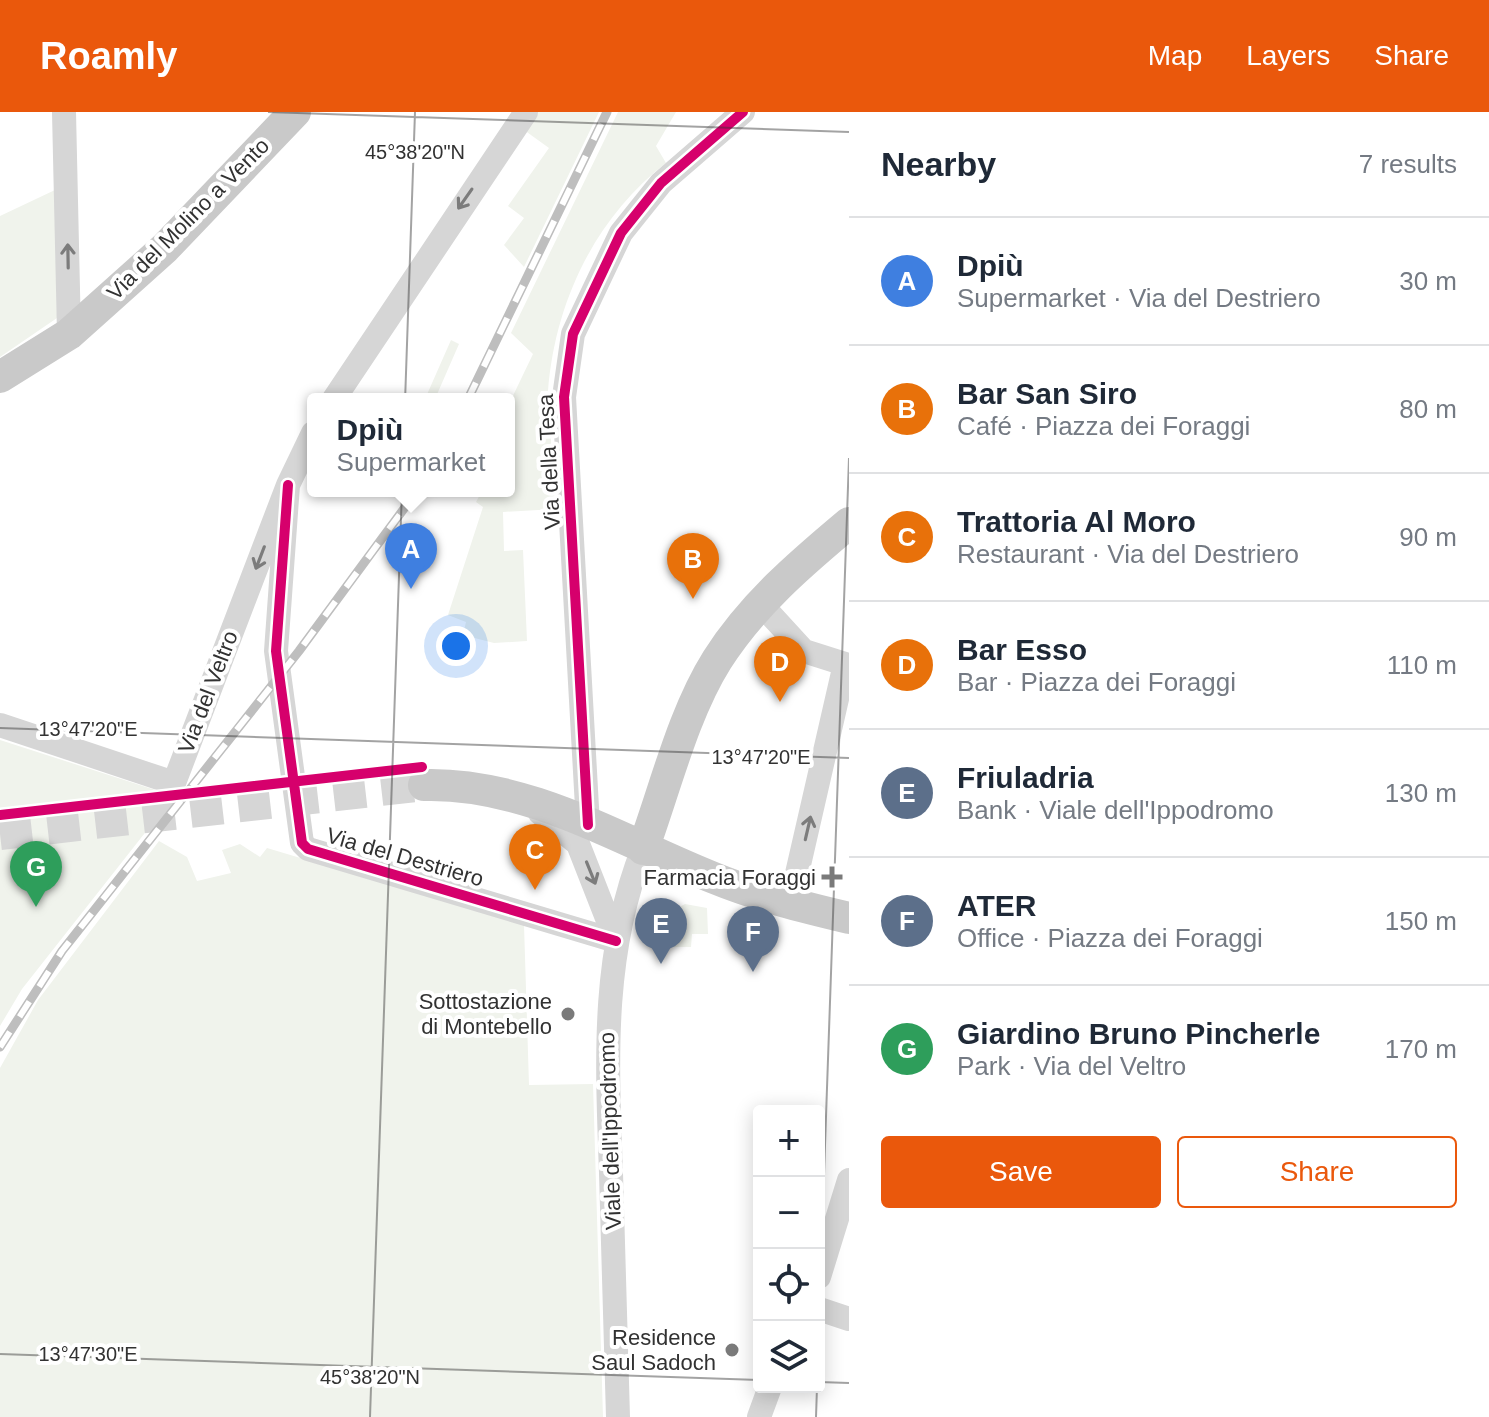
<!DOCTYPE html>
<html lang="en">
<head>
<meta charset="utf-8">
<style>
  :root { --surface:#fff; --page:#f2f2f3; --text:#1f2937; --muted:#747a83; --line:#e0e1e3; --accent:#ea580c }
  body { margin:0; font-family:Helvetica,sans-serif; background:var(--page); color:var(--text) }
  .controls { position:absolute; right:24px; bottom:24px; display:grid; overflow:hidden; border-radius:8px; box-shadow:0 4px 20px #0003 }
  .controls button { width:72px; height:72px; display:grid; place-items:center; padding:0; border:0; border-bottom:2px solid var(--line); background:var(--surface); color:var(--text); font:40px sans-serif }
  .you { position:absolute; left:456px; top:534px; width:28px; height:28px; margin:-20px; border:6px solid #fff; border-radius:50%; background:#1a73e8; box-shadow:0 0 0 12px #1a73e833 }
  .badge { display:grid; place-items:center; width:52px; height:52px; border-radius:50%; background:var(--accent); color:#fff; font-size:26px; font-weight:700 }
  .pin { position:absolute; translate:-50% -66px; filter:drop-shadow(0 2px 4px #0008) }
  .pin::after { content:''; position:absolute; top:42px; width:28px; height:24px; background:inherit; clip-path:polygon(0 0,100% 0,50% 100%) }
  .popup { position:absolute; left:307px; top:281px; width:208px; height:104px; box-sizing:border-box; display:grid; place-content:center; border-radius:8px; background:var(--surface); filter:drop-shadow(0 2px 6px #0005); font-size:26px; white-space:nowrap; color:var(--muted) }
  .popup b { font-size:30px; color:var(--text) }
  .popup::after { content:''; position:absolute; left:50%; top:100%; margin-left:-16px; border:16px solid transparent; border-top-color:var(--surface) }
  .list { margin:0; padding:0; list-style:none }
  h2 { display:flex; justify-content:space-between; align-items:center; height:104px; margin:0; padding:0 32px; font-size:34px }
  h2 small { font-size:26px; font-weight:400; color:var(--muted) }
  .list li { display:grid; grid-template-columns:52px 1fr auto; gap:24px; align-items:center; box-sizing:border-box; height:128px; padding:0 32px; border-top:2px solid var(--line) }
  .list b { display:block; font-size:30px; white-space:nowrap }
  .list p { margin:0; font-size:26px; white-space:nowrap; color:var(--muted) }
  .list em { font-size:26px; font-style:normal; color:var(--muted) }
  .actions { display:flex; gap:16px; padding:24px 32px }
  .actions a { flex:1; padding:18px 0; border:2px solid var(--accent); border-radius:8px; text-align:center; font-size:28px; color:var(--accent) }
  .actions .main { background:var(--accent); color:#fff }
  .icon { flex:none; width:44px; height:44px; fill:none; stroke:currentColor; stroke-width:2; stroke-linecap:round; stroke-linejoin:round }
  .map { position:relative; flex:none; width:849px; height:1305px; overflow:hidden }
  header { display:flex; align-items:center; gap:48px; box-sizing:border-box; height:112px; padding:0 40px; background:var(--accent); color:#fff }
  header strong { font-size:38px }
  nav { display:flex; gap:44px; margin-inline-start:auto; font-size:28px }
  main { display:flex }
  aside { flex:1; background:var(--surface) }
  .map>svg:first-child { display:block }
</style>
</head>
<body>
<header>
<strong>Roamly</strong>
<nav><a>Map</a><a>Layers</a><a>Share</a></nav>
</header>
<main>
<div class="map">
<svg width="849" height="1305" viewBox="0 0 849 1305">
  <rect width="100%" height="100%" fill="#fff"/>
  <path fill="#f0f3ec" d="M538,0h61l-75,155 -20,-22 20,-27 -16,-12 41,-58 -25,-18z
    M618,0h58l-20,34 10,17c-71,55 -111,139 -118,228h-7l-3,7 10,2 8,109 -53,3 1,39 19,-1 4,91 -33,2 -31,-8 3,-13 -18,-7 35,-108 -7,-5 6,-11h27v-87l24,-50 -22,-21z
    M55,78l2,128 -57,39v-141z
    M451,228l8,4 -24,55h-10z
    M0,628l174,56 -152,193 -22,37z
    M159,729l28,16 10,24 34,-8 -9,-23 18,-6 20,13 7,-9 257,77 5,160 64,-1 10,333h-603v-349l38,-68z
    M685,792l22,4 1,26h-16l-1,13h-29l10,-36z"/>
  <g fill="none" stroke-linecap="round" stroke-linejoin="round">
    <path stroke="#d6d6d6" stroke-width="32" stroke-dasharray="32 16" stroke-linecap="butt" d="M0,722l424,-49"/>
    <path stroke="#d6d6d6" stroke-width="24" d="M64,0l5,222
      M334,287l192,-287
      M288,373l-12,166 26,192 6,6 308,92
      M760,491l44,48 41,13 -55,240
      M0,613l174,58 114,-298 25,-52
      M540,701l38,31 38,97
      M588,713l-24,-428 9,-63 48,-101 40,-50 82,-71
      M819,1165l30,-97
      M819,1197l30,10
      M618,1305c-2,-81 -4,-162 -7,-244 -4,-111 -10,-218 32,-324
      M759,1305l11,-30"/>
    <path stroke="#c9c9c9" stroke-width="32" d="M0,265l69,-43 38,-34 58,-52 130,-136
      M424,673c103,-3 197,56 290,93 44,18 89,29 135,40
      M643,737c22,-60 40,-135 74,-189 35,-55 83,-96 132,-137"/>
    <g stroke="#bebebe" stroke-width="9">
      <path id="rail" d="M468,287l139,-287
        M0,935l62,-96 237,-300 118,-160"/>
    </g>
    <use href="#rail" stroke="#fff" stroke-width="6" stroke-dasharray="18" stroke-linecap="butt"/>
    <g stroke="#fff" stroke-width="15">
      <path id="cycleway" d="M288,373l-12,166 26,192 6,6 308,92
        M0,703l422,-48
        M588,713l-24,-428 9,-63 48,-101 40,-50 82,-71"/>
    </g>
    <use href="#cycleway" stroke="#d6006c" stroke-width="10"/>
  </g>
  <defs><path id="oneway-shaft" d="M-6 0H5M1.5-3L5.5 0L1.5 3" fill="none" stroke-width="1.6" stroke-linecap="round" stroke-linejoin="round" transform="scale(2)"/></defs>
  <g stroke="#7c7c7c">
    <use href="#oneway-shaft" transform="translate(465 87) rotate(125)"/>
    <use href="#oneway-shaft" transform="translate(68 144) rotate(-91)"/>
    <use href="#oneway-shaft" transform="translate(260 446) rotate(111)"/>
    <use href="#oneway-shaft" transform="translate(808 716) rotate(-77)"/>
    <use href="#oneway-shaft" transform="translate(591 761) rotate(68)"/>
  </g>
  <path fill="none" stroke="#323232" stroke-width="2" stroke-opacity="0.45" d="M268,0l581,20M0,616l849,30M819,1205l30,-859M0,1242l759,26M819,1270l30,1M370,1305l45,-1305M816,1305l1,-30"/>
  <g fill="#7a7a7a" stroke="#fff" stroke-width="3">
    <path d="M828 753h8v8h8v8h-8v8h-8v-8h-8v-8h8z"/>
    <circle cx="568" cy="902" r="8"/>
    <circle cx="732" cy="1238" r="8"/>
  </g>
  <g text-anchor="middle" dominant-baseline="central" stroke-width="8" stroke-linejoin="round" paint-order="stroke">
    <g font-size="22" fill="#323232" stroke="#fff">
      <text transform="translate(188 107) rotate(-45)">Via del Molino a Vento</text>
      <text transform="translate(549 350) rotate(-93)">Via della Tesa</text>
      <text transform="translate(208 580) rotate(-69)">Via del Veltro</text>
      <text transform="translate(405 745) rotate(16)">Via del Destriero</text>
      <text transform="translate(610 1019) rotate(-92)">Viale dell'Ippodromo</text>
    </g>
    <g font-size="22" fill="#323232" stroke="#fff" text-anchor="end">
      <text x="816" y="765">Farmacia Foraggi</text>
      <text x="552" y="889">Sottostazione<tspan x="552" dy="25">di Montebello</tspan></text>
      <text x="716" y="1225">Residence<tspan x="716" dy="25">Saul Sadoch</tspan></text>
    </g>
  </g>
  <g font-size="20" text-anchor="middle" fill="#323232" stroke="#fff" stroke-width="8" stroke-linejoin="round" paint-order="stroke">
    <text x="415" y="47">45°38'20"N</text>
    <text x="88" y="624">13°47'20"E</text>
    <text x="761" y="652">13°47'20"E</text>
    <text x="88" y="1249">13°47'30"E</text>
    <text x="370" y="1272">45°38'20"N</text>
  </g>
</svg>
<div class="controls">
<button>+</button>
<button>−</button>
<button><svg class="icon" aria-label="locate" viewBox="0 0 24 24"><circle cx="12" cy="12" r="6"/><path d="M12 2v4M12 18v4M2 12h4M18 12h4"/></svg></button>
<button><svg class="icon" aria-label="layers" viewBox="0 0 24 24"><path d="M12 4l9 5-9 5-9-5zM3 14l9 5 9-5"/></svg></button>
</div>
<div class="you"></div>
<div class="pin badge" style="left:411px;top:477px;background:#3f7fe0">A</div>
<div class="popup"><b>Dpiù</b>Supermarket</div>
<div class="pin badge" style="left:693px;top:487px;background:#e8710a">B</div>
<div class="pin badge" style="left:535px;top:778px;background:#e8710a">C</div>
<div class="pin badge" style="left:780px;top:590px;background:#e8710a">D</div>
<div class="pin badge" style="left:661px;top:852px;background:#5c6f8a">E</div>
<div class="pin badge" style="left:753px;top:860px;background:#5c6f8a">F</div>
<div class="pin badge" style="left:36px;top:795px;background:#2e9e5b">G</div>
</div>
<aside>
<h2>Nearby<small>7 results</small></h2>
<ul class="list">
<li><span class="badge" style="background:#3f7fe0">A</span><div><b>Dpiù</b><p>Supermarket · Via del Destriero</p></div><em>30 m</em></li>
<li><span class="badge" style="background:#e8710a">B</span><div><b>Bar San Siro</b><p>Café · Piazza dei Foraggi</p></div><em>80 m</em></li>
<li><span class="badge" style="background:#e8710a">C</span><div><b>Trattoria Al Moro</b><p>Restaurant · Via del Destriero</p></div><em>90 m</em></li>
<li><span class="badge" style="background:#e8710a">D</span><div><b>Bar Esso</b><p>Bar · Piazza dei Foraggi</p></div><em>110 m</em></li>
<li><span class="badge" style="background:#5c6f8a">E</span><div><b>Friuladria</b><p>Bank · Viale dell'Ippodromo</p></div><em>130 m</em></li>
<li><span class="badge" style="background:#5c6f8a">F</span><div><b>ATER</b><p>Office · Piazza dei Foraggi</p></div><em>150 m</em></li>
<li><span class="badge" style="background:#2e9e5b">G</span><div><b>Giardino Bruno Pincherle</b><p>Park · Via del Veltro</p></div><em>170 m</em></li>
</ul>
<div class="actions"><a class="main">Save</a><a>Share</a></div>
</aside>
</main>
</body>
</html>
